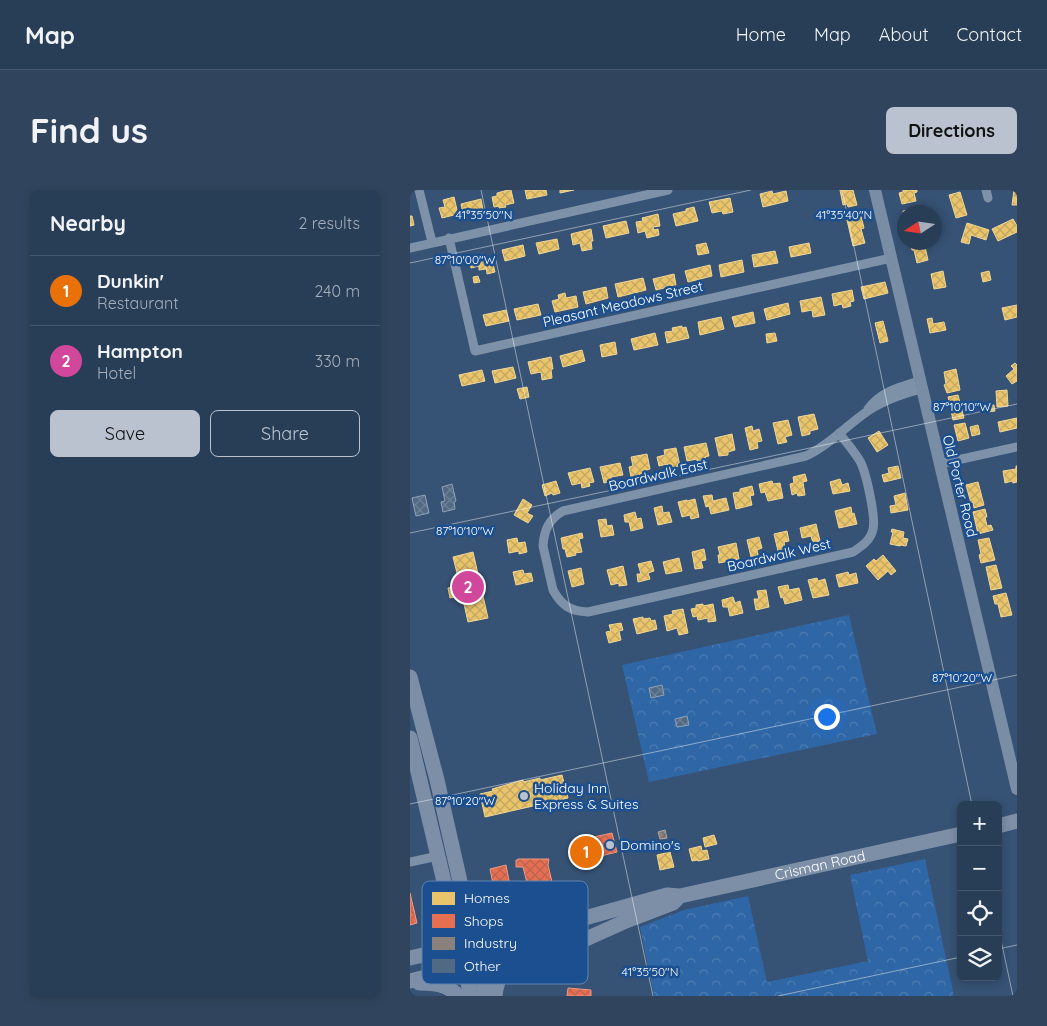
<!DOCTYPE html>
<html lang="en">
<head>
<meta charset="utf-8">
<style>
  :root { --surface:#283e57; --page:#30455d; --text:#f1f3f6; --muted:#a5aeba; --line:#44576d; --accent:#b9c2ce }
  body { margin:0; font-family:Quicksand,sans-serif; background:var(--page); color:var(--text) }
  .controls { position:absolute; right:15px; bottom:15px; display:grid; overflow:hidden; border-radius:8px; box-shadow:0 2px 8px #0003 }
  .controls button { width:45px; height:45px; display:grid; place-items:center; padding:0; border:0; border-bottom:1px solid var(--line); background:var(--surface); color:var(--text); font:25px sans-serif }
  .compass { position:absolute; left:487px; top:15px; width:45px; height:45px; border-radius:50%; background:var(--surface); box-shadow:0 2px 8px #0003; rotate:258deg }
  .you { position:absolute; left:416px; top:526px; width:18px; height:18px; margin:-12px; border:4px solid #fff; border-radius:50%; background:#1a73e8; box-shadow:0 0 0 8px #1a73e833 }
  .badge { display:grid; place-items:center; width:32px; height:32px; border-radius:50%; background:var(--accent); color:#fff; font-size:16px; font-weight:700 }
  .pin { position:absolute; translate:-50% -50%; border:2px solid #fff; box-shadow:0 1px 5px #0006 }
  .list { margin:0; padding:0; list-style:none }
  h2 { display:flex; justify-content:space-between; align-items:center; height:65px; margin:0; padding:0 20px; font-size:21px }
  h2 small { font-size:16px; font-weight:400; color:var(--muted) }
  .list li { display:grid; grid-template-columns:32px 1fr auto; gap:15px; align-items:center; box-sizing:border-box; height:70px; padding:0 20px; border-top:1px solid var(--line) }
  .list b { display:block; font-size:19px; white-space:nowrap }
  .list p { margin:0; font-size:16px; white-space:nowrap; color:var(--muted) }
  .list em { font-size:16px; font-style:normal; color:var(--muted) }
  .actions { display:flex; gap:10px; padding:15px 20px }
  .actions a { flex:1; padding:11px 0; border:1px solid var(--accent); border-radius:8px; text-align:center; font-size:18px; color:var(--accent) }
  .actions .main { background:var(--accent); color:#111 }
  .icon { flex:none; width:28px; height:28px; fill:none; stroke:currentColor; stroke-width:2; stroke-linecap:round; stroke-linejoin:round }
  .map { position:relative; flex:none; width:607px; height:806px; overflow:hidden; border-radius:8px }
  header { display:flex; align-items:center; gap:30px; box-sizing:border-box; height:70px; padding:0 25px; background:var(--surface); border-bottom:1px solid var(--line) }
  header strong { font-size:24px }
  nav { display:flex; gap:28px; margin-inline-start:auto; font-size:18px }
  .intro { display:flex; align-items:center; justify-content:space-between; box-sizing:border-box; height:120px; padding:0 30px }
  h1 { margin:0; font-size:35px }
  .button { padding:12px 22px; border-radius:8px; background:var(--accent); color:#111; font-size:18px; font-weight:700 }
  main { display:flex; gap:30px; padding:0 30px }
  aside { flex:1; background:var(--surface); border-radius:8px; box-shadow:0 2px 8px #0003 }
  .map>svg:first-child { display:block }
</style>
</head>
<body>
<header>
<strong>Map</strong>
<nav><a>Home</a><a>Map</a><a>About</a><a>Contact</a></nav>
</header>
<div class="intro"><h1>Find us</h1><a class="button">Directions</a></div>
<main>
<aside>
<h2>Nearby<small>2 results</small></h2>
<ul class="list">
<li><span class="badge" style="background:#e8710a">1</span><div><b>Dunkin'</b><p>Restaurant</p></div><em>240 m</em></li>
<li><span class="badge" style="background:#d1479c">2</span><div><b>Hampton</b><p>Hotel</p></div><em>330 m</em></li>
</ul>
<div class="actions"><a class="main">Save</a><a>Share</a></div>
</aside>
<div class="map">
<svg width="607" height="806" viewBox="0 0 607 806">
  <defs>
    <pattern id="forest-crowns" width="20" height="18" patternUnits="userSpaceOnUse" patternTransform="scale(1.25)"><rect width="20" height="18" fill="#2f66a5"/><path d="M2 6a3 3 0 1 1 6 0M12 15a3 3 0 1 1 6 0" fill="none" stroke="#4e7db2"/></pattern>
    <pattern id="homes-cross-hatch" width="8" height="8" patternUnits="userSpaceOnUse" patternTransform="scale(1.25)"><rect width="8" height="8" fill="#e9c46a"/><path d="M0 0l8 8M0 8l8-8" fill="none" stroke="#c2a662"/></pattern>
    <pattern id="shops-cross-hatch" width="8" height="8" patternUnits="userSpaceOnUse" patternTransform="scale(1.25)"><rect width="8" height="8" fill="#e76f51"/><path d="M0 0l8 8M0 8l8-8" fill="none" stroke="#b86450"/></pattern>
    <pattern id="industry-cross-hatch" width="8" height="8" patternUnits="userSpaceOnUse" patternTransform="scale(1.25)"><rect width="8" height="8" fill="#8a817c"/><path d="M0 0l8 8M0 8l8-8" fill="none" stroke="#716c69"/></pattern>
    <pattern id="building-cross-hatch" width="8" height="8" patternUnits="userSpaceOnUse" patternTransform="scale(1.25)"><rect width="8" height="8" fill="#526984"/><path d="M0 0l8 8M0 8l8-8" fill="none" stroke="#6c8096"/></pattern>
  </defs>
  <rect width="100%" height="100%" fill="#365274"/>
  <path fill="url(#forest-crowns)" d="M439,425l28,119 -228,48 -27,-117z
    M515,669l29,137h-300l-14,-69 44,-17 64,-14 19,86 101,-21 -18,-86z"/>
  <path fill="url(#homes-cross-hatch)" stroke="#f0d697" d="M98,0h3l3,13 -9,2 1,2 -7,1v-2l-5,1 -2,-10 5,-1v-3z
    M115,0h21l1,5 -20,4z
    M150,0h14l-14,3z
    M430,0h13l4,15 -9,2 -1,-3 -4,1z
    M493,0h14v2l-3,1 2,8 -14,3 -3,-11 4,-1z
    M604,0h3v15h-5z
    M362,1l1,3 13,-3 2,10 -25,6 -3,-13z
    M550,2l7,23 -11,3 -7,-23z
    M44,7l4,17 -16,4 -3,-10 6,-1 -2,-7z
    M320,8l3,14 -10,2 -1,-3 -10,2 -3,-11z
    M71,9l2,11 -20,4 -2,-10z
    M284,17l4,14 -22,5 -3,-12 13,-3v-2z
    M507,18l2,4h-15v4l-1,-5z
    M248,24l2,12 -7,1 1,3 4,-1 1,6 -12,3 -2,-7 -7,2 -2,-11 7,-1 -1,-3z
    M0,26h2l2,9 -4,1z
    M451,26l3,12 -3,1 4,14 -12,3 -6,-26z
    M603,29l4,7v6l-19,9 -6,-12z
    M216,31l3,12 -23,5 -3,-12z
    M557,33l22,7 -3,10 -15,-5 -2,9 -8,-2z
    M181,39l2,12h-2l1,8 -10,2 -2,-8 -7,2 -2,-11z
    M147,49l2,10 -20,5 -3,-11z
    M500,52h14l4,18 -11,3 -3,-13h-2z
    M296,53l3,10 -11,2 -2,-10z
    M399,53l2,10 -20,4 -2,-10z
    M113,55l2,11 -20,5 -3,-11z
    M365,61l3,12 -24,4 -2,-12z
    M73,64l3,15 -7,1v-4l-8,2 -2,-10z
    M332,70l2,12 -23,5 -2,-12z
    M83,74l2,8 -8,2 -1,-9z
    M300,75l2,11 -24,6 -3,-11z
    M533,81l3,16 -12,2 -3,-15z
    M579,81l2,9 -8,2 -2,-9z
    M264,84l2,11 -20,5 -3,-11z
    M68,86l2,6 -6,1 -1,-6z
    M233,88l3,12 -28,7 -3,-13z
    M475,92l3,11 -24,6 -3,-12z
    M196,97l2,11 -22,6 -3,-12z
    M442,100l2,11 -4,1 1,4 -8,2 -1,-4 -8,2 -2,-12z
    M155,103l1,5 10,-2 2,11 -23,5 -3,-11 7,-2 -1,-4z
    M411,107l4,18 -12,2 -1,-7 -10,2 -2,-11z
    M378,113l2,11 -23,6 -3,-11z
    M128,114l3,11 -24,5 -3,-11z
    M607,115v12l-12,3 -3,-12z
    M96,120l3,11 -23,5 -3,-11z
    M343,122l2,11 -20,4 -3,-10z
    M311,127l3,12 -24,6 -2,-13z
    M522,128l1,6 11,-2 2,8 -16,3 -3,-14z
    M473,131l5,20 -8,2 -5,-20z
    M272,136v2l4,-1 3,11 -22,5 -2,-11 8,-1 -1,-3z
    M245,143l3,12 -24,5 -3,-11z
    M365,143l2,8 -10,2 -1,-9z
    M205,152l2,12 -15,3 -2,-12z
    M172,160l3,11 -22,6 -3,-11z
    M141,167l2,12h-2l1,9 -10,2 -1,-8 -10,2 -3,-12z
    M605,173l2,2v16l-5,3 -6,-8 8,-7 -3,-3z
    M103,177l3,11 -21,5 -3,-12z
    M546,179l4,21 -13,3 -3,-8 2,-1 -2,-12z
    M72,180l3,11 -23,5 -3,-11z
    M117,197l2,10 -9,2 -3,-10z
    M597,200l1,16 -11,1 -1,-16z
    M548,205l6,23 -11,2 -5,-23z
    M581,215h3l1,6 -7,1v-3h4z
    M404,224l4,15 -8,2v3l-8,2 -4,-19z
    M607,228v10l-17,4 -2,-10z
    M378,230l4,15 -7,2 2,5 -9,2 -5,-21z
    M555,233l4,15 -11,3 -4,-16z
    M568,235l2,9 -8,2 -2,-9z
    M342,236l1,5 6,-2 3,12 -5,1 1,6 -8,2 -5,-22z
    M469,241l9,14 -11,7 -9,-14z
    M322,244l3,16 -7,2v3l-9,1 -4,-18z
    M296,253l3,13 -4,1 1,3 -9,1v-2l-10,2 -3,-14z
    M266,258l4,18 -13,2v-4l-8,2 -2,-9 8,-2 -1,-5z
    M237,264l3,15 -7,2 1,3 -13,3 -2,-10 4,-1 -2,-9z
    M210,273l3,12 -12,2 1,4 -8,2 -4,-16z
    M488,276l3,12 -17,4 -2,-7 7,-2 -1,-5z
    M606,276h1v16l-4,1 -1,-2 -7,2 -2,-12 13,-2z
    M180,278l4,14 -5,1 1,3 -8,2 -1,-5 -9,2 -4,-12z
    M395,284l2,7 -4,1 2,13 -7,1 -1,-3 -5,2 -2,-11 4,-1 -1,-6z
    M430,289l2,6 6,-2 2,8 -17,3 -3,-12z
    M146,291l4,12 -7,2 -1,-2 -7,3 -3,-11z
    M362,291l1,3 7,-1 3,15 -15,3 -3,-9 -4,1 -2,-9z
    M568,292l6,23 -10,3 -1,-6 -2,1 -5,-18z
    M342,296l2,9 -4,1 2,9 -16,4 -3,-16 7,-1v-3z
    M495,303l3,17 -17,3 -1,-7 6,-1 -2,-9z
    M302,305l1,6 13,-3 3,12 -18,4 -2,-8 -3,1 -3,-11z
    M113,309l9,6 -5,8 6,3 -5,7 -14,-8z
    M285,309l4,18 -8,2 -1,-4 -8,2 -4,-15 9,-2v1z
    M252,316l1,7 6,-1 3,10 -14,3 -4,-17z
    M441,317l1,7 2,-1 3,11 -18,4 -4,-17z
    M575,319l2,8h-2l2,9 4,-1 2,5 -15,4 -5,-22z
    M225,322l2,7 4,-1 2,10 -12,3 -2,-9h-4l-1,-7z
    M196,329l1,7 5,-1 2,10 -13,2 -3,-17z
    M406,334l4,17 -7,2 -2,-7 -9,2 -2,-10z
    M482,339l12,3 -1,6 5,1 -2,7 -5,-1 -1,1 -10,-2 3,-12h-2z
    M377,341l2,10 -5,1 1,7 -7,2 -4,-17z
    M172,343l1,5 -4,1 3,13 -7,1 1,2 -9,2 -2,-8h-2l-2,-11z
    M349,347l3,11 -5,2 1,5 -7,2 -4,-17z
    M107,348l1,5 7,-1 2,10 -8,2v-3l-10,2 -2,-13z
    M579,348l6,22 -14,3 -2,-8 2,-1 -3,-14z
    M326,353l3,16 -20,4 -1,-8h2l-2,-8z
    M294,359l2,11 -5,1 2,7 -8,1 -3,-17z
    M63,362l15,66 -20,4 -6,-27 -12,3 -2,-10 12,-3 -7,-28z
    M473,365l13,16 -5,4 -3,-4 -10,9 -12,-14 8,-7 2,2z
    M269,368l3,13 -16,3 -3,-12z
    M241,371l3,10 -6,2 2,6 -12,3 -1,-8h4l-3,-10z
    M586,375l6,23 -11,2 -5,-23z
    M213,376l4,19 -8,1v-3l-8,2 -4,-15z
    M171,378l3,16 -12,3 -4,-16z
    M113,380l1,4 7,-1 2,8 -17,4 -3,-13z
    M438,382l1,3 7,-2 2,10 -19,4 -3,-12z
    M407,388l1,3 7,-2 4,16 -16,3 -5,-18z
    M378,395l1,5 10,-2 3,12 -17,4 -2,-7 -2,1 -3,-11z
    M356,400l3,17 -13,3 -2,-11h5l-2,-8z
    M596,403l6,22 -11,2 -3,-13h-3l-2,-8z
    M323,407l2,6 5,-2 3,12 -13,3 -2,-9h-5l-1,-7z
    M293,414v2l10,-2 3,17 -8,1v-4l-10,2 -1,-4 -4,1 -2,-8 5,-1v-3z
    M273,419l5,24 -9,2 -2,-7 -10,3 -3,-15 9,-2 -1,-3z
    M233,427v2l7,-1 1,3 4,-1 2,9 -20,5 -4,-15z
    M211,433l2,7 -4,1 2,9 -12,3 -3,-11 5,-1 -2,-6z
    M152,585l6,23 -83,19 -5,-23 13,-3 -1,-2 31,-9v2l17,-4v2z
    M304,645l3,9 -12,3 -2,-9z
    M291,656l1,5 5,-1 2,9 -11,2v-1l-6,1 -3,-12z
    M260,662l4,15 -14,3 -3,-15z"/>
  <path fill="url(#shops-cross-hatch)" stroke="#ee9a85" d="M202,643l5,19 -33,8 -4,-20z
    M108,669h31l-1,6 5,21 -24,5 -6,-24h-7v-7h2z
    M96,675l6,31 -16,4 -6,-31z
    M0,703l7,30 -7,2z
    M158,798l23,2v6h-24z"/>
  <path fill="url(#industry-cross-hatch)" stroke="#ada7a3" d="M255,640l2,8 -7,1 -2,-7z"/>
  <path fill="url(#building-cross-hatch)" stroke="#92a2b6" d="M42,294l4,17 -2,1 1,7 -12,3 -2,-10 4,-1 -3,-14z
    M15,305l4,18 -13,3 -4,-18z
    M252,495l2,10 -13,3 -2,-10z
    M277,526l2,9 -12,2 -2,-8z"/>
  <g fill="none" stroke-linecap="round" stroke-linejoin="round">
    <path stroke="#7d92a8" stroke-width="9" d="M9,0l13,52
      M576,0l2,8
      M39,48l26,113 416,-93
      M0,58l258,-58
      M458,219c13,-18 32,-22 51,-28
      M429,243c7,9 15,18 21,28 6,11 16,56 13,68 -2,11 -11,17 -20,23l-265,60c-18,-1 -26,-6 -35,-22l-10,-44c1,-16 6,-27 20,-35l243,-55c22,-10 39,-29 59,-43 17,-12 37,-19 57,-24
      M529,274l78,-17
      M0,672l28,-6"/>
    <path stroke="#798da4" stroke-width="12" d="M465,0c46,200 96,399 142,599"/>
    <g stroke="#7d8ea7" stroke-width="15">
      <path d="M0,487l27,103 49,216"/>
      <path d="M0,548l61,258"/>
      <path d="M588,636l19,-5"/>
      <path d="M57,714c15,22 24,23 50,24"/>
      <path d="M15,765c15,-14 21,-23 24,-42"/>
      <path id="s1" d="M0,768l164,-37 93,-26 13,1 281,-62"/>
      <path d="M0,791l69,-17 82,-18 25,-7 40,-18 47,-18 4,-4"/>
      <path d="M9,793c14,0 29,1 39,13"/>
      <path d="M85,806c2,-19 9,-29 24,-40"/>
    </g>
  </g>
  <path fill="none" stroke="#fff" stroke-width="1" stroke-opacity="0.45" d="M71,0l172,806M432,0l130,615M0,73l341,-73M0,343l607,-129M0,614l607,-129M588,736l15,70M588,759l19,-4M368,806l183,-39"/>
  <g fill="#b9c2ce" stroke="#1b4f8f" stroke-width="2">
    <circle cx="114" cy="606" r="5"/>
    <circle cx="200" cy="655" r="5"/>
  </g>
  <g text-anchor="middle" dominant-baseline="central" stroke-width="5" stroke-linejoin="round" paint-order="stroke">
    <g font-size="14" fill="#fff" stroke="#1b4f8f">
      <text transform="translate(213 114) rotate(-13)">Pleasant Meadows Street</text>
      <text transform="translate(248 285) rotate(-13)">Boardwalk East</text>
      <text transform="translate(550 296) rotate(76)">Old Porter Road</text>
      <text transform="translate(369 365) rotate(-13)">Boardwalk West</text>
      <text stroke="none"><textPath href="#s1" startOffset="421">Crisman Road</textPath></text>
    </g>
    <g font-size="14" fill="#fff" stroke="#1b4f8f" text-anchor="start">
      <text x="124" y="598">Holiday Inn<tspan x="124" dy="16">Express &amp; Suites</tspan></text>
      <text x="210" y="655">Domino's</text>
    </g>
  </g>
  <rect x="12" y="691" width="166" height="103" rx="8" fill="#1b4f8f" stroke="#5f84b1" stroke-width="1"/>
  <rect x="22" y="702" width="23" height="13" fill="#e9c46a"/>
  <rect x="22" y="724" width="23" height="14" fill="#e76f51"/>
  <rect x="22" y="747" width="23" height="13" fill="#8a817c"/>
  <rect x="22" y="769" width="23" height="14" fill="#526984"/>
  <g font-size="14" fill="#fff">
    <text x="54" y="713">Homes</text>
    <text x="54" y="736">Shops</text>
    <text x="54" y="758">Industry</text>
    <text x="54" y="781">Other</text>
  </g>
  <g font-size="12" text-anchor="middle" fill="#fff" stroke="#1b4f8f" stroke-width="5" stroke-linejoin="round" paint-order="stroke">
    <text x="74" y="29">41°35'50"N</text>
    <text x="434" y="29">41°35'40"N</text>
    <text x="55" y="74">87°10'00"W</text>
    <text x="552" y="221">87°10'10"W</text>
    <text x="55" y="345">87°10'10"W</text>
    <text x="552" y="492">87°10'20"W</text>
    <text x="55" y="615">87°10'20"W</text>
    <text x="240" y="786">41°35'50"N</text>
  </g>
</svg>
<div class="controls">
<button>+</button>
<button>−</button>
<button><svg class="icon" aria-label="locate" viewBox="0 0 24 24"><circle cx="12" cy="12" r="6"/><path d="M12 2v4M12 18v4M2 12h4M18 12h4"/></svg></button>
<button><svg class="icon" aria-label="layers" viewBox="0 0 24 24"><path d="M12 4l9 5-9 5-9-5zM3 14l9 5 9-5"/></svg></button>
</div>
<svg class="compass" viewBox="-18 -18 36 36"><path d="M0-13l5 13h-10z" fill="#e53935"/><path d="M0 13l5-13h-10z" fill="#a5aeba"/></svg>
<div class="you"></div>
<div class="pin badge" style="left:176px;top:662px;background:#e8710a">1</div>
<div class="pin badge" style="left:58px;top:397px;background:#d1479c">2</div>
</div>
</main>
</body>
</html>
